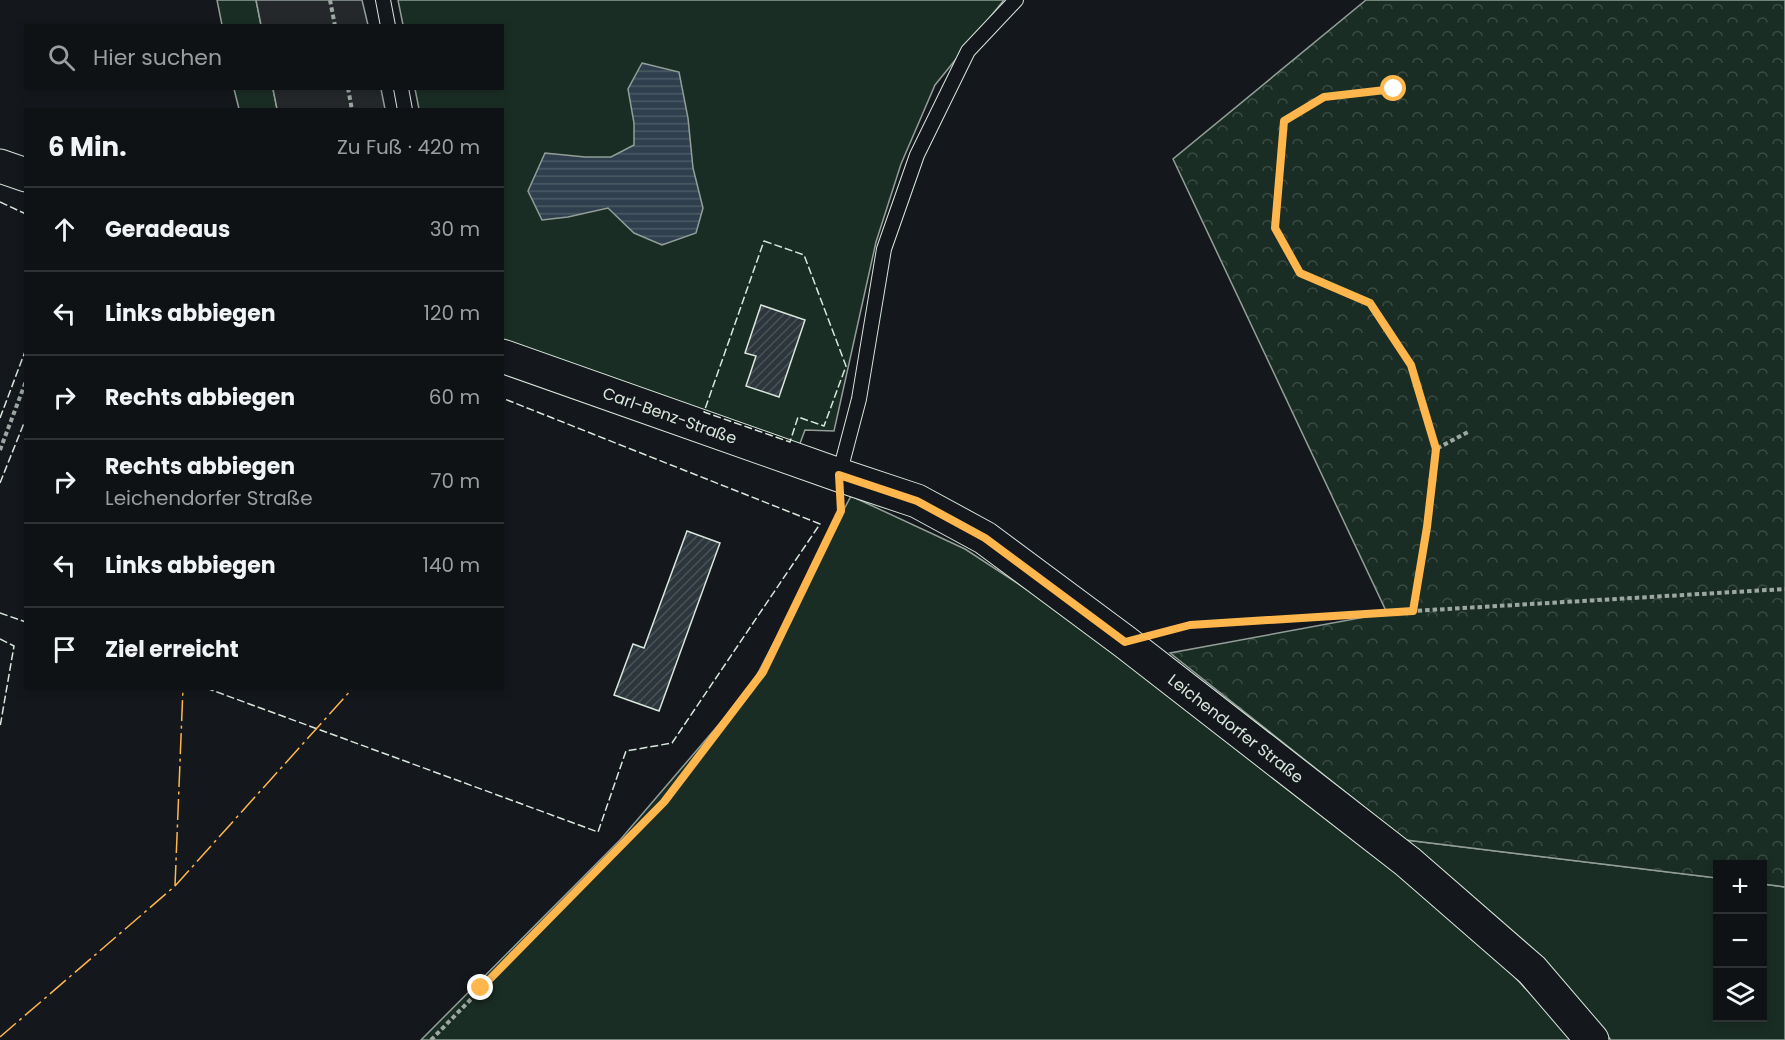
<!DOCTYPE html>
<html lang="de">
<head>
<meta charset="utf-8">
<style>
  :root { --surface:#0f1215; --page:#1d2022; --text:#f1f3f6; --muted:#9b9ea0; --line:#2f3234 }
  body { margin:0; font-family:Poppins,sans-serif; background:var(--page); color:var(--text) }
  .controls { position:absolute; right:18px; bottom:18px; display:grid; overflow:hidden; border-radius:0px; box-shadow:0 3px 9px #0003 }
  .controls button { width:54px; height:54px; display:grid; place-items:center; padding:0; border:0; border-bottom:2px solid var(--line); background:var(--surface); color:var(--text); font:30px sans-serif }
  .stop { position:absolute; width:18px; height:18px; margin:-14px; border:4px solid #ffb74d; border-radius:50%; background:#fff }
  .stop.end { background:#ffb74d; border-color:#fff; box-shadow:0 2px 6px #0008 }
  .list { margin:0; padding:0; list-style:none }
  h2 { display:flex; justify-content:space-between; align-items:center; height:78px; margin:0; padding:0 24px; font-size:26px }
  h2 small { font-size:20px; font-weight:400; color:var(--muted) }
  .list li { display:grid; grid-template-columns:39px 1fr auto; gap:18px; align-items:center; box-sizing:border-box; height:84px; padding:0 24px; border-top:2px solid var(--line) }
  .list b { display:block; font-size:22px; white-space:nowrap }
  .list p { margin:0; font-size:20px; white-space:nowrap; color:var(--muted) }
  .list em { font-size:20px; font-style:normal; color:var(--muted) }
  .icon { flex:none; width:33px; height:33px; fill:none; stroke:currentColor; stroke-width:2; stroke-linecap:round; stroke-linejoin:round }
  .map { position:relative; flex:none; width:1785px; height:1040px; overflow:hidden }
  .search { position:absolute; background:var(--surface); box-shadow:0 3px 9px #0003; left:24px; top:24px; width:480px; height:66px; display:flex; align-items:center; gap:15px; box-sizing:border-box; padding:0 21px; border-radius:0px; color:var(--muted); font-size:22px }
  .panel { position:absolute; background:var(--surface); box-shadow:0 3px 9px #0003; left:24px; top:108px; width:480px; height:582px; border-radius:0px }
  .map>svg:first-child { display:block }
</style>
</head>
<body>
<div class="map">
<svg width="1785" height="1040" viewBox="0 0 1785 1040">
  <defs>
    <pattern id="forest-crowns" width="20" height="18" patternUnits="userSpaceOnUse" patternTransform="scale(1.5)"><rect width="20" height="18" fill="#1a2d24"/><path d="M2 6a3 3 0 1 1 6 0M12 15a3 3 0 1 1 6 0" fill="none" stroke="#3b4b43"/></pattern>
    <pattern id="water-rules" width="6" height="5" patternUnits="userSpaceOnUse" patternTransform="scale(1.5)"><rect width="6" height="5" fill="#2f3f4d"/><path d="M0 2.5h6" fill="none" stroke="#4c5b66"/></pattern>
    <pattern id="building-hatch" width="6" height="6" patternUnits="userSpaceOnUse" patternTransform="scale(1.5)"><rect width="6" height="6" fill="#2c363c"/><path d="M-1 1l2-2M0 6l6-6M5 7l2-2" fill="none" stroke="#4a5358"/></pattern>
  </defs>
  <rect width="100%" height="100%" fill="#14181c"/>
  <path fill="#1a2d24" stroke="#939e99" stroke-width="1.5" d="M217,0h39l5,25h-39z
    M398,0h606l-69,85 -34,79 -25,78 -42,189 -29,-1 -6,16 -296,-102 -1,-234 -83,-1 -4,-20 87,-1v-62l-99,-1z
    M234,89h39l4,20h-38z
    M851,496l114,53 78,51 108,81 252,195 84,71 86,93h-1152l199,-200 130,-152z
    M1406,840l311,38 1,140h44l1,-134 22,3v153h-174l-20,-23z"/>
  <path fill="url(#forest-crowns)" stroke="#939e99" stroke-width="1.5" d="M1366,0h419v887l-22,-3 -1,-20h-44l-1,14 -311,-38 -236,-187 217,-40 -214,-454z"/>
  <path fill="#24282b" stroke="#939e99" stroke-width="1.5" d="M256,0h106l6,25h-107z
    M273,89h108l4,20h-108z"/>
  <path fill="url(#water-rules)" stroke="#939e99" stroke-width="1.5" d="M642,63l37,9 9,46 5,50 10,40 -7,25 -34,12 -28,-12 -26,-25 -40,9 -26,3 -14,-29 17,-38 40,4h26l23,-12v-22l-6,-34z"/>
  <path fill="url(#building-hatch)" stroke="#d8e6dc" stroke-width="1.5" d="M761,305l44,15 -26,77 -33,-11 10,-30 -11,-3z
    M687,531l33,12 -61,168 -45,-16 19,-51 11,4z"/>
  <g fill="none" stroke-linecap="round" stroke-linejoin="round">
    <g stroke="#d8e6dc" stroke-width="16">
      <path id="lane" d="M383,0l5,26
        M401,88l4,22
        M839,475l20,-76 25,-150 33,-94 51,-104 48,-51"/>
    </g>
    <g stroke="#d8e6dc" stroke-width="35">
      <g id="secondary">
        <path d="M0,166l26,9"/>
        <path id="s1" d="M502,356l337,119 78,26 68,37 140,104 283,220 124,108 60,70"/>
      </g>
    </g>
    <path stroke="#9da8a2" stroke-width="4" stroke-dasharray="4.5 3" stroke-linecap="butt" d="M330,0l5,26
      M348,88l4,22
      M1394,89l-70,8 -40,24 -9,107 25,45 70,30 41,62 25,84
      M0,450l26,-69
      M1413,611l14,-84 9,-78 32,-17
      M1164,632l26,-7 223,-14 372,-22
      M431,1040l233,-238 99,-130 77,-163"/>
    <use href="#lane" stroke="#14181c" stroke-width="14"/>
    <use href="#secondary" stroke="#14181c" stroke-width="33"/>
    <path stroke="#d8e6dc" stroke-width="1.5" stroke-dasharray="8 3" stroke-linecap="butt" d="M0,202l26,12
      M764,241l40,14 42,111 -22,60 -26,-9 -8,25 -86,-30z
      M0,418l26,-69
      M0,483l26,-65
      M0,613l26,9
      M0,639l14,7 -14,81
      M206,688l392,144 28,-81 46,-8 148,-219 -318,-126"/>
    <path stroke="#ffb74d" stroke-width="1.5" stroke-dasharray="21 4.5 3 4.5" stroke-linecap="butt" d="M175,886l8,-198
      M0,1037l175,-151 178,-198"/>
  </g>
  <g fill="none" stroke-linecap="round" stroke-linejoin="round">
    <path stroke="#ffb74d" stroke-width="8" d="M481,988l183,-186 99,-130 78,-161 -2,-36 78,26 68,37 140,104 65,-17 223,-14 14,-84 9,-78 -25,-84 -41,-62 -70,-30 -25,-45 9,-107 40,-24 70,-8"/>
  </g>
  <g text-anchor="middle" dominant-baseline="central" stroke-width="4.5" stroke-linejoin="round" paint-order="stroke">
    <g font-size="16" fill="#d8e6dc" stroke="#14181c">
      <text stroke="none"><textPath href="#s1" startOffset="178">Carl-Benz-Straße</textPath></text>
      <text stroke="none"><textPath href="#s1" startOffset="832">Leichendorfer Straße</textPath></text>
    </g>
  </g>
</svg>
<div class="controls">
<button>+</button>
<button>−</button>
<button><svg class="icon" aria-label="layers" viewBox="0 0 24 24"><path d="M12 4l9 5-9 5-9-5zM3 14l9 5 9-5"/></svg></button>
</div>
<div class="stop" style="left:1394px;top:89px"></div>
<div class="stop end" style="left:481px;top:988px"></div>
<div class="search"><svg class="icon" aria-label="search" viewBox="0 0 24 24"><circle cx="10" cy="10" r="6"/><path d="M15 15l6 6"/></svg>Hier suchen</div>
<section class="panel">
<h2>6 Min.<small>Zu Fuß · 420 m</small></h2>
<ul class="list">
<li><svg class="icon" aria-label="ahead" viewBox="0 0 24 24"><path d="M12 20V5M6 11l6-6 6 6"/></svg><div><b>Geradeaus</b></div><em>30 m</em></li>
<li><svg class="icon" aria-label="left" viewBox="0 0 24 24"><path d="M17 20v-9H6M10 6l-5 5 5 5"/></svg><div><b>Links abbiegen</b></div><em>120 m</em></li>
<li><svg class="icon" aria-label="right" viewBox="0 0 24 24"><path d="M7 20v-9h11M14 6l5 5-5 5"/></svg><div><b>Rechts abbiegen</b></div><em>60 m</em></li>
<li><svg class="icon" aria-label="right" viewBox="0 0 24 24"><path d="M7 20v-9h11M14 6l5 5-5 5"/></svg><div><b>Rechts abbiegen</b><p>Leichendorfer Straße</p></div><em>70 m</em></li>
<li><svg class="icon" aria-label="left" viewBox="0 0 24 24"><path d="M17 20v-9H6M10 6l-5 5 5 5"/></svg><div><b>Links abbiegen</b></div><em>140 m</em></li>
<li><svg class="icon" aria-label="arrive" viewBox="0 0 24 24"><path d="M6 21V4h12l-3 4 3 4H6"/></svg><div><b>Ziel erreicht</b></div></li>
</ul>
</section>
</div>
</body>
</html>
